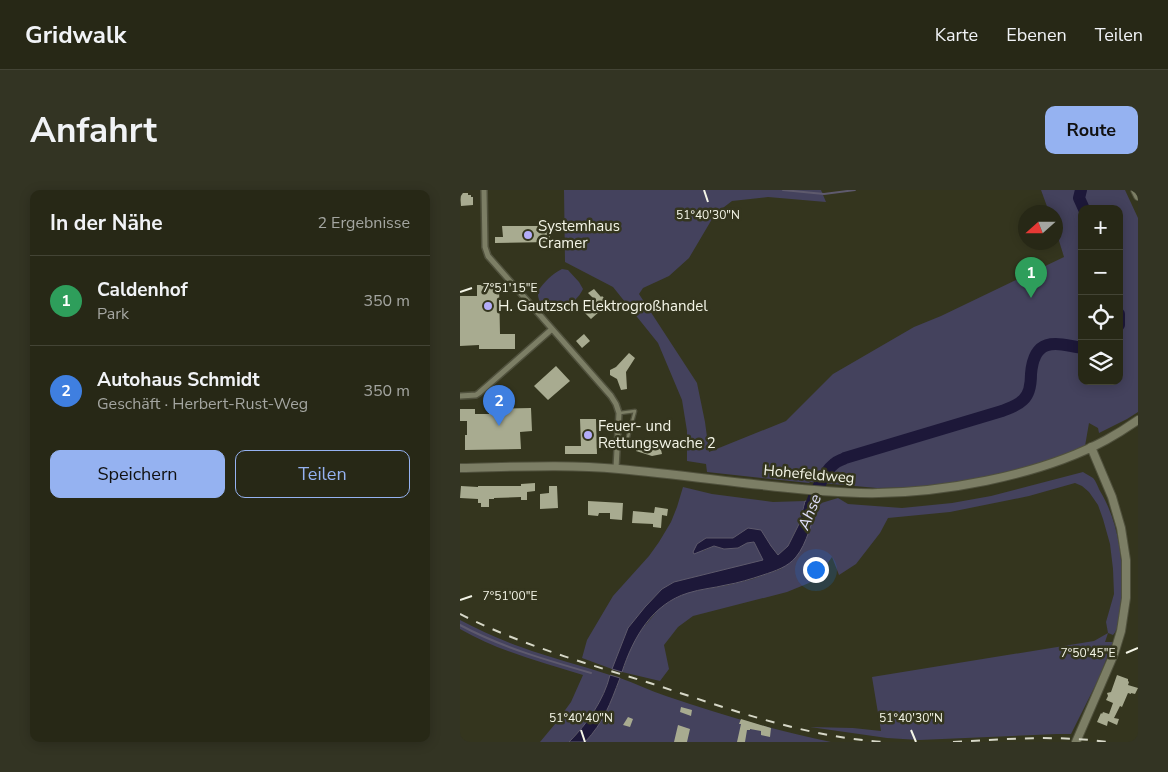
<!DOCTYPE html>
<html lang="de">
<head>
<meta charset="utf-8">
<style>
  :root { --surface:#272816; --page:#333423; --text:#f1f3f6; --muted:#a4a6a1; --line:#434435; --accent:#95b2f1 }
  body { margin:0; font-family:"Nunito Sans",sans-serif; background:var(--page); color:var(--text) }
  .controls { position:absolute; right:15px; top:15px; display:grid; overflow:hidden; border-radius:10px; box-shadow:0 2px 12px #0003 }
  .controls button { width:45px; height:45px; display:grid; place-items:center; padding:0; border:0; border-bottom:1px solid var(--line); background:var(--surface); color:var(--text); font:25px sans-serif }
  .compass { position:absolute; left:558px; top:15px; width:45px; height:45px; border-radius:50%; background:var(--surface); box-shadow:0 2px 12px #0003; rotate:249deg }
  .you { position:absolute; left:355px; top:379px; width:18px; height:18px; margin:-12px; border:4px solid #fff; border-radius:50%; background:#1a73e8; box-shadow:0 0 0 8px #1a73e833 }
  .badge { display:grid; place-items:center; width:32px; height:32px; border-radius:50%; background:var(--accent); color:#fff; font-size:16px; font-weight:700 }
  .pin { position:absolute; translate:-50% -41px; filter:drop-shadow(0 1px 2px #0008) }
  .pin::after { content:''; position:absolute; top:26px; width:18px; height:15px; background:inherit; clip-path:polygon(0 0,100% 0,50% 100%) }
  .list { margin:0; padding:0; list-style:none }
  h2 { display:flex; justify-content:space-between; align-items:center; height:65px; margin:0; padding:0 20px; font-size:21px }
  h2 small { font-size:16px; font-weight:400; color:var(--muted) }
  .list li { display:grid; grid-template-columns:32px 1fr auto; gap:15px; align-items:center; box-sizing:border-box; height:90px; padding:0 20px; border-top:1px solid var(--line) }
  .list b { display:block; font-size:19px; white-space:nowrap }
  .list p { margin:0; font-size:16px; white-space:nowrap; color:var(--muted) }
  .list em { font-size:16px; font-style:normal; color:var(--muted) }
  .actions { display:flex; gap:10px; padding:15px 20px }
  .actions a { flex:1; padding:11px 0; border:1px solid var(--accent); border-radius:10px; text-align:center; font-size:18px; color:var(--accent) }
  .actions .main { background:var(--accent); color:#111 }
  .icon { flex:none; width:28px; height:28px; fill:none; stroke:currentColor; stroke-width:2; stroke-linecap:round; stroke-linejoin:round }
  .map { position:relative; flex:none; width:678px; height:552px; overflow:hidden; border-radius:10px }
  header { display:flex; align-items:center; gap:30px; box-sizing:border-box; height:70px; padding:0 25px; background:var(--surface); border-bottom:1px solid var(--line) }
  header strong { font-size:24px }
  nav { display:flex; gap:28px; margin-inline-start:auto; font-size:18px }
  .intro { display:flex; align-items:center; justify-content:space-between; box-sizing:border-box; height:120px; padding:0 30px }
  h1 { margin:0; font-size:35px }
  .button { padding:12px 22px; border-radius:10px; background:var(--accent); color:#111; font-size:18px; font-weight:700 }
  main { display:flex; gap:30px; padding:0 30px }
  aside { flex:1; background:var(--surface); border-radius:10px; box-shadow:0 2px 12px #0003 }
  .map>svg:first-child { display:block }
</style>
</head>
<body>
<header>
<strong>Gridwalk</strong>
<nav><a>Karte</a><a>Ebenen</a><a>Teilen</a></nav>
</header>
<div class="intro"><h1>Anfahrt</h1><a class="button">Route</a></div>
<main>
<aside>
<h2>In der Nähe<small>2 Ergebnisse</small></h2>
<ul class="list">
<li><span class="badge" style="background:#2e9e5b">1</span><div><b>Caldenhof</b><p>Park</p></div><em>350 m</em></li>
<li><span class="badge" style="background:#3f7fe0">2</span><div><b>Autohaus Schmidt</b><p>Geschäft · Herbert-Rust-Weg</p></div><em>350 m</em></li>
</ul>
<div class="actions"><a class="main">Speichern</a><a>Teilen</a></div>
</aside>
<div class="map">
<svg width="678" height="552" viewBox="0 0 678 552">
  <rect width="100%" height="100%" fill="#34351e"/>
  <path fill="#44425d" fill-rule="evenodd" d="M104,0h257l5,12 -58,-5 -36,4 -17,13 -26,44 -20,18 -26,12 -4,6 58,89 8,39 4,30 77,-31 47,-47 81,-47 27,-11 123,-59 -8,-26v-19h-7l-8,-22h84l13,28v194l-11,7 -28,14 -1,-5 -9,-5 -4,23 -32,13 -55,16 -66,12 -55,1 -67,-6 -1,1 -102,-11 -1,-8 -19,-3v-30l-5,-31 -24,-57 -45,-56 -48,-25zM622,19h37v172h-37z
    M102,79l6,1 11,12 4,7c-5,11 -19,22 -31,24 -9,-6 -15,-11 -14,-22 6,-9 14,-17 24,-22z
    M623,282c3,2 7,4 10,6 3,3 5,9 7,13 21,35 25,80 20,119 -1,9 -1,19 -7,25l-5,-2 -3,9h8l-14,36 -28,56h-14l-138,6 -32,-2 -77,-11 43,1 28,3 -9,-54 222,-36 14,-8 -2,-11 8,-28 -1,-25 -3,-25 -7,-25 -5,-14 -9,-13 -7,-6 -7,-3 -46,13 -79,16 -62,6 -8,15 -24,31 -17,11 -7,-18 -9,13 -14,13 -22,9 -94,24 -15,11 -14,18 5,24 -9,12 -38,-9 6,-17 7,-15 7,-11 17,-20 14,-10 16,-7 40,-7 24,-6 28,-10 21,-22 16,-43 20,-6 10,6 54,4 50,-5 39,-7z
    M223,297l29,7 61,8 32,-1 -4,18 -13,27 -10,9 -7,-9 -23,-18 -15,10h-27l-9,6 6,7 11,-5 10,3 14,-1 9,-5 7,-1 10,18 -90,22 -12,7 -17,18 -17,21 -16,41 -30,-11 5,-18 26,-44 36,-40 10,-14 12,-20 6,-15z
    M0,430c20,10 40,20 61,27 29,11 60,18 89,28 -6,25 -23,49 -41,67h-29l15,-18 16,-22 12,-27c-42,-13 -85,-24 -123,-46z
    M160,488c15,5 30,13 46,18 53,18 110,35 165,46h-246c19,-20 25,-38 35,-64z"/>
  <path fill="#1d1839" stroke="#5e5a6d" d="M345,311l13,3c-6,16 -11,40 -22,53 -8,10 -21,14 -33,18 -12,4 -25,8 -37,10 -12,3 -26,4 -38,8 -36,11 -55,45 -66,79l-10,-3 16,-41 17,-21 17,-18 12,-7 89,-22 -9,-18 -7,1 -9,5 -14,1 -10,-3 -20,8 -1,-2 4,-8 9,-6h27l15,-10 13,2 10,16 7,9 10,-9 13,-26z
    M150,485l10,3c-10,26 -16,44 -35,64h-16c18,-18 35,-42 41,-67z"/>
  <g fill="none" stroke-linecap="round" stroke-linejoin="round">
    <path stroke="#5e5a6d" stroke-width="2" d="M323,0l41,4 31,-4
      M0,435c41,22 86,35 131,48"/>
    <path stroke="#1d1839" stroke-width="12" d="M621,0l-2,8 5,11
      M659,124v11
      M347,328c5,-16 14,-44 27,-54 3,-3 8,-4 11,-6l157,-47c7,-3 15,-5 21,-11 7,-6 8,-16 8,-26 3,-36 22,-32 51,-26"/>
  </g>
  <path fill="#a8ab90" d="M0,3h8v2h3v2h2v8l-12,1z
    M42,36h48v16l-55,1v-6h8z
    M17,95h22l1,49h15v15h-36v-4l-19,1v-50h17z
    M134,99l7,8 1,-1 7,7 -18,16 -7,-7 12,-11 -8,-8z
    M124,144l6,7 -8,7 -6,-7z
    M169,163l6,5 -9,14 1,17 -6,1 -4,-11 -7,-4v-5l6,-3z
    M96,176l14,15 -22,19 -14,-14z
    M71,218l1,23 -12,1 1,17 -56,1v-15h2v-14h-7v-12h15v5h14v-5z
    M120,229h16l1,35h-32v-8h16z
    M199,251l3,13 -10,2 -16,-5 2,-8 17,4 -1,-5z
    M75,293v8l-8,1v8h-6v-3l-27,1v1h-5v8h-8v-4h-3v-4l-18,-1 1,-12 17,1v-1h43v-2z
    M89,296h8l1,22 -18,1v-15l9,-1z
    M128,311l35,2 -1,17 -12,-1v-6h-11l-1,3 -10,-1z
    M195,317l13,2 -1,7 -5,-1 -1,13 -8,-1v-3l-21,-1 1,-12 21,2z
    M657,485l11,4v2l1,1 -1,3 10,3 -3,6 -4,-1v1l-3,-1 -6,14 -2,-1 -6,12 5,1 -2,6 -9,-4 -1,5 -10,-4 4,-9 1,1 1,-2 6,2 4,-11 -7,-3 2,-4 -1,-3 4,-1z
    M221,517l11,3 -1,6 -11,-4z
    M168,527l5,2 -3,8 -7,-2z
    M281,529l30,9 -1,9 -9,-2v-4l-11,-2v1h-3l-2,12h-8l4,-18h-2z
    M218,535l12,4 -3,13h-13z"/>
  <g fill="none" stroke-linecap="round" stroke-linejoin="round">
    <g stroke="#50513d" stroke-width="5">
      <path id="lane" d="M160,223l15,-2 -9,33"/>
    </g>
    <g stroke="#50513d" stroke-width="8">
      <path id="street" d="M24,0l1,57 3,9 123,140 5,8 3,9 -3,55
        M0,206l16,-1 3,-2 73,-64"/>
    </g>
    <g stroke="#50513d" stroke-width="10">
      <path id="secondary" d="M675,0l3,6
        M0,278c53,-1 106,-4 159,1 80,7 160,21 241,24 76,2 179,-17 246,-53 11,-6 22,-13 32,-20
        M616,552l38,-88 7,-23 5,-33v-38l-5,-32 -9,-31 -21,-50"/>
    </g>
    <use href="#lane" stroke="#7c7e65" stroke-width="2.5"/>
    <use href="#street" stroke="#7c7e65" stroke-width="5"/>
    <use href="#secondary" stroke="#7c7e65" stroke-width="8"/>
    <path stroke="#d6d7c7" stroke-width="2" stroke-dasharray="9 9" stroke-linecap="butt" d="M0,424c61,31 128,50 193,70 76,25 151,53 232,58
      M493,552c52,-3 103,-7 155,0"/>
  </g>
  <path fill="none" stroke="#f4f5e7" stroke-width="2" d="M244,0l4,12M0,102l12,-4M0,410l12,-4M666,463l12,-5M121,540l4,12M451,540l5,12"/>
  <g fill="#b3acf9" stroke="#34351e" stroke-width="2">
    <circle cx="68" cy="45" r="5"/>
    <circle cx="28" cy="116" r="5"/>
    <circle cx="128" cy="245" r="5"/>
  </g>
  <g text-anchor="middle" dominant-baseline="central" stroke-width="5" stroke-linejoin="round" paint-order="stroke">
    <g font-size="15" fill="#f4f5e7" stroke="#34351e" text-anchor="start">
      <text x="78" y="36">Systemhaus<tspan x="78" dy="17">Cramer</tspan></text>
      <text x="38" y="116">H. Gautzsch Elektrogroßhandel</text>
      <text x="138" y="236">Feuer- und<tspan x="138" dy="17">Rettungswache 2</tspan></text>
    </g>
    <g font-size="15" fill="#f4f5e7" stroke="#34351e">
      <text transform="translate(349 284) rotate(5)">Hohefeldweg</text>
    </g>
    <g font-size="16" font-style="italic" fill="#e0dffb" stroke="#34351e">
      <text transform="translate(350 322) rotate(-68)">Ahse</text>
    </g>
  </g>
  <g font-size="12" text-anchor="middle" fill="#f4f5e7" stroke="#34351e" stroke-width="5" stroke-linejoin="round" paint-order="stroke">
    <text x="248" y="29">51°40'30"N</text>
    <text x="50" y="102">7°51'15"E</text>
    <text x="50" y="410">7°51'00"E</text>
    <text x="628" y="467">7°50'45"E</text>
    <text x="121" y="532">51°40'40"N</text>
    <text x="451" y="532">51°40'30"N</text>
  </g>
</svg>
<div class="controls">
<button>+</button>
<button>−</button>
<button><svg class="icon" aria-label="locate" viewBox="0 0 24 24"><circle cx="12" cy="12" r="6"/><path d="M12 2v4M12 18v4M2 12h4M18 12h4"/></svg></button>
<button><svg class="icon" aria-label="layers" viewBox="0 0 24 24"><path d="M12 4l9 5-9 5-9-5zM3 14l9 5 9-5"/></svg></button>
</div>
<svg class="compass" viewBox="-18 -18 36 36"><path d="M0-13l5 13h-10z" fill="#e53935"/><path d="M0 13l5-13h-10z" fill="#a4a6a1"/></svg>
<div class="you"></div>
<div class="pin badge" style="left:571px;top:108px;background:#2e9e5b">1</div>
<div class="pin badge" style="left:39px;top:236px;background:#3f7fe0">2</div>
</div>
</main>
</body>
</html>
